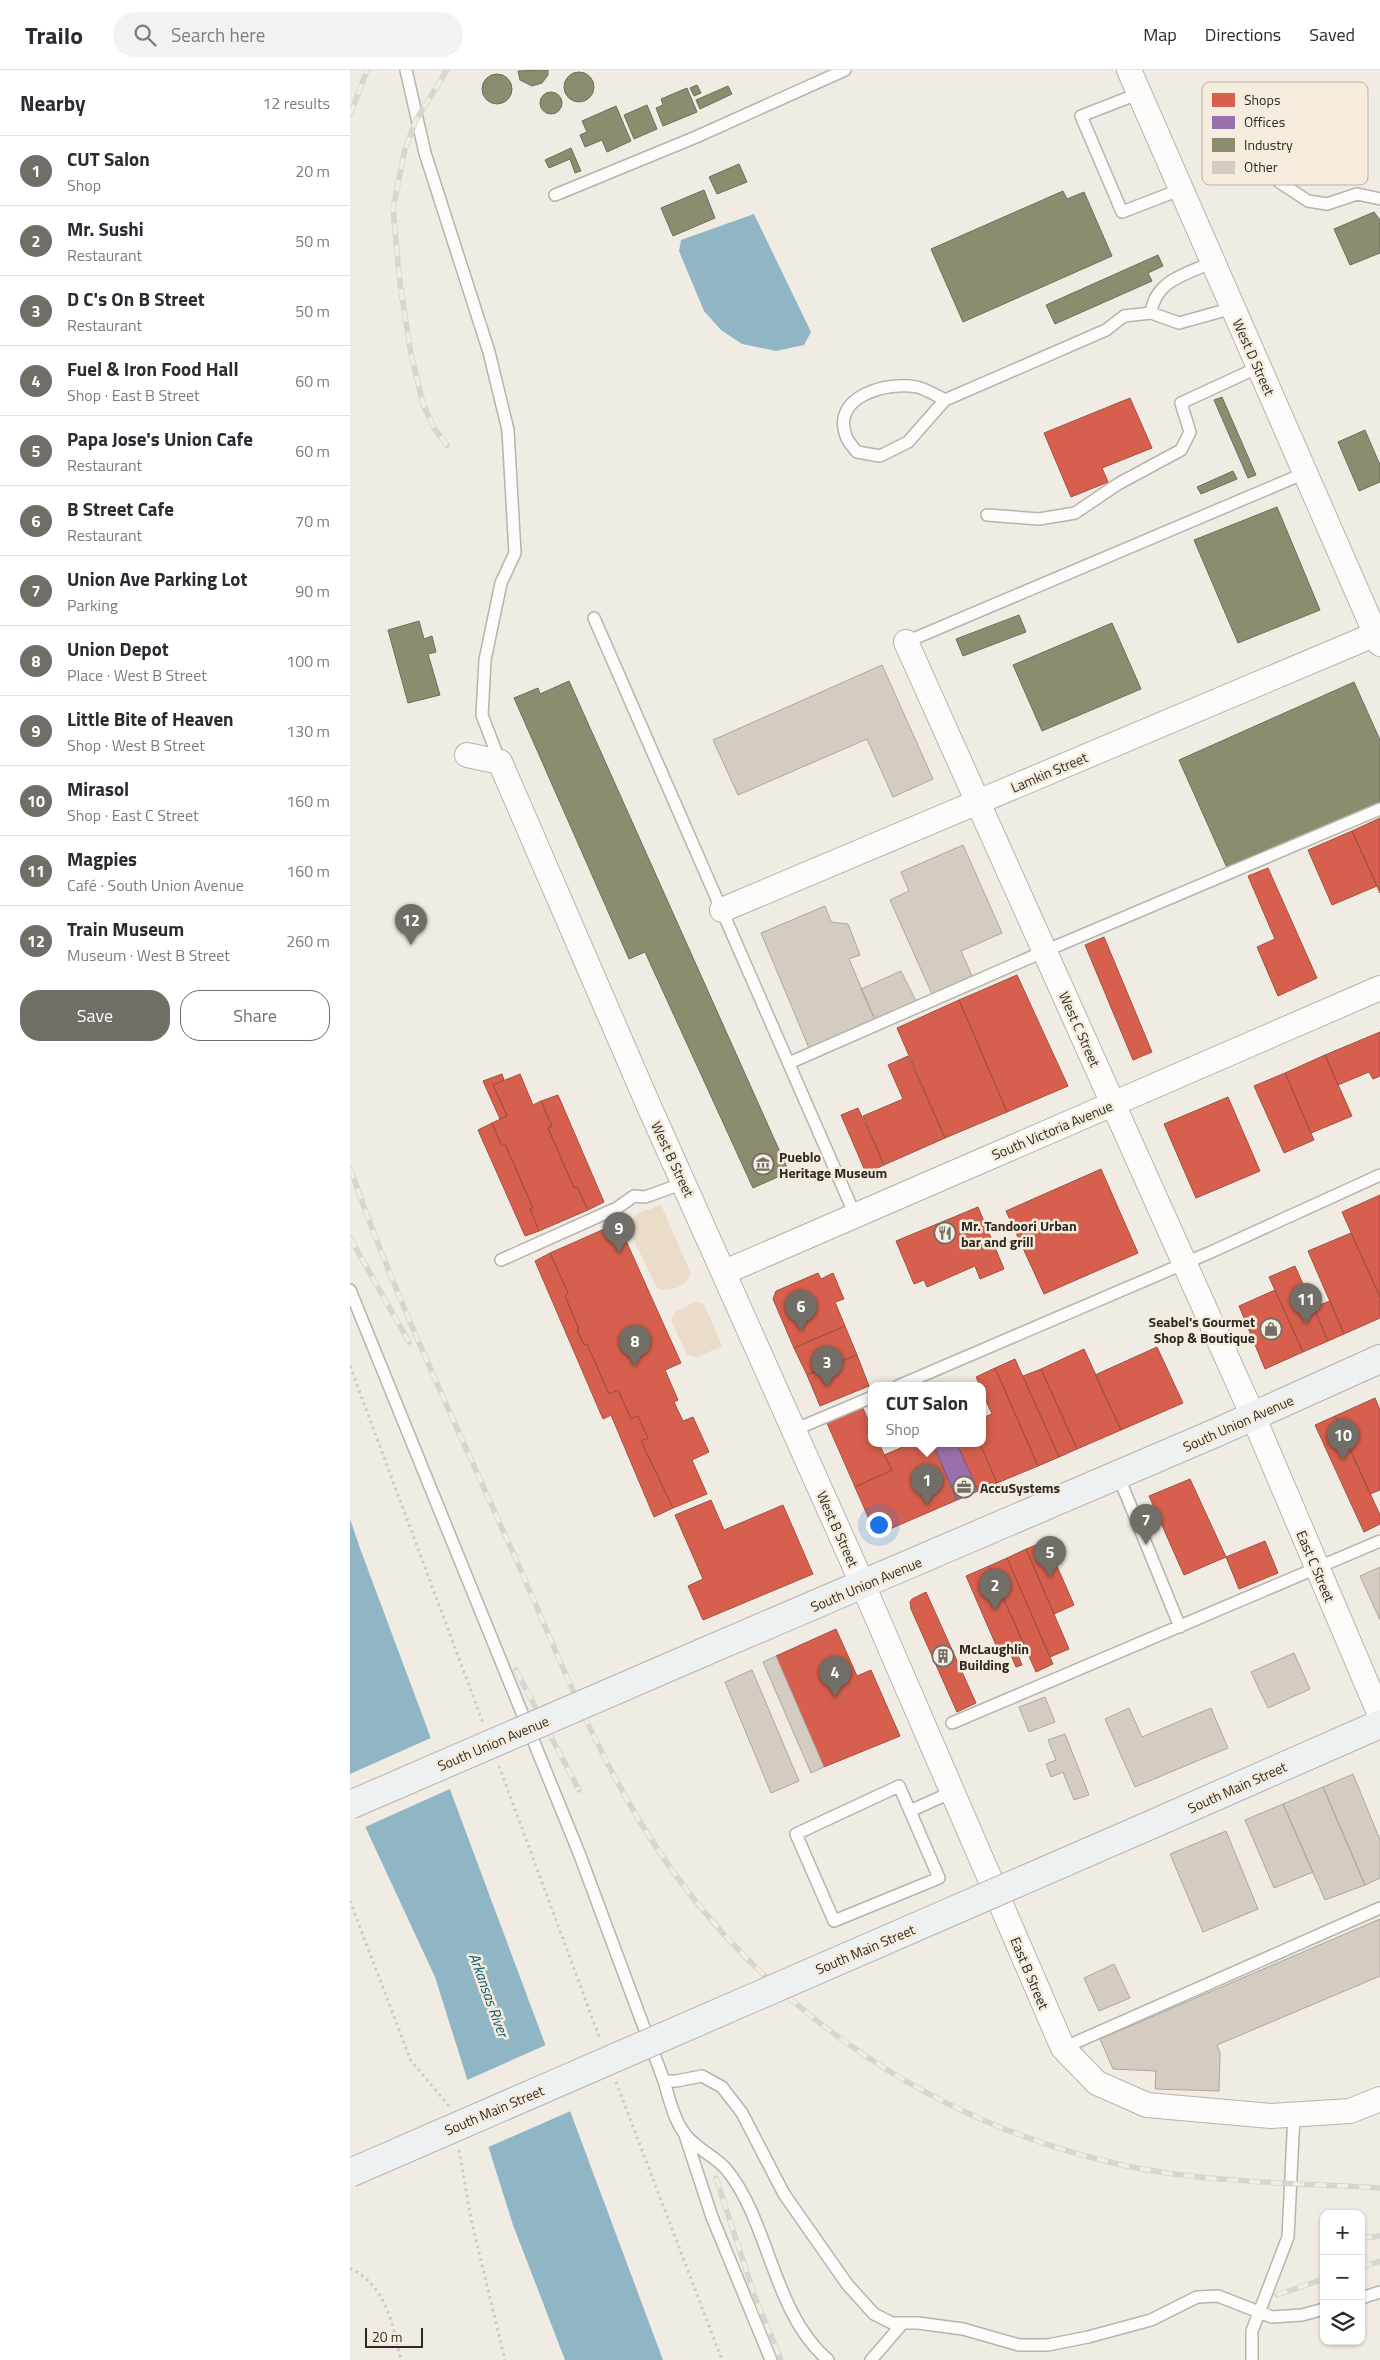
<!DOCTYPE html>
<html lang="en">
<head>
<meta charset="utf-8">
<style>
  :root { --surface:#fff; --page:#f2f2f3; --text:#2b2b33; --muted:#7c7c81; --line:#e1e1e2; --accent:#716d67 }
  body { margin:0; font-family:"Titillium Web",sans-serif; background:var(--page); color:var(--text) }
  .controls { position:absolute; right:15px; bottom:15px; display:grid; overflow:hidden; border-radius:10px; box-shadow:0 1px 4px #0004 }
  .controls button { width:45px; height:45px; display:grid; place-items:center; padding:0; border:0; border-bottom:1px solid var(--line); background:var(--surface); color:var(--text); font:25px sans-serif }
  .scale { position:absolute; left:15px; bottom:12px; width:58px; box-sizing:border-box; padding-left:5px; border:2px solid #2d2924; border-top:0; font-size:14px; line-height:18px; white-space:nowrap; color:#2d2924; -webkit-text-stroke:4px #f6ecdd; paint-order:stroke }
  .you { position:absolute; left:528px; top:1454px; width:18px; height:18px; margin:-12px; border:4px solid #fff; border-radius:50%; background:#1a73e8; box-shadow:0 0 0 8px #1a73e833 }
  .badge { display:grid; place-items:center; width:32px; height:32px; border-radius:50%; background:var(--accent); color:#fff; font-size:16px; font-weight:700 }
  .pin { position:absolute; translate:-50% -41px; filter:drop-shadow(0 1px 2px #0008) }
  .pin::after { content:''; position:absolute; top:26px; width:18px; height:15px; background:inherit; clip-path:polygon(0 0,100% 0,50% 100%) }
  .popup { position:absolute; left:518px; top:1312px; width:118px; height:65px; box-sizing:border-box; display:grid; place-content:center; border-radius:10px; background:var(--surface); filter:drop-shadow(0 1px 4px #0005); font-size:16px; white-space:nowrap; color:var(--muted) }
  .popup b { font-size:19px; color:var(--text) }
  .popup::after { content:''; position:absolute; left:50%; top:100%; margin-left:-10px; border:10px solid transparent; border-top-color:var(--surface) }
  .list { margin:0; padding:0; list-style:none }
  h2 { display:flex; justify-content:space-between; align-items:center; height:65px; margin:0; padding:0 20px; font-size:21px }
  h2 small { font-size:16px; font-weight:400; color:var(--muted) }
  .list li { display:grid; grid-template-columns:32px 1fr auto; gap:15px; align-items:center; box-sizing:border-box; height:70px; padding:0 20px; border-top:1px solid var(--line) }
  .list b { display:block; font-size:19px; white-space:nowrap }
  .list p { margin:0; font-size:16px; white-space:nowrap; color:var(--muted) }
  .list em { font-size:16px; font-style:normal; color:var(--muted) }
  .actions { display:flex; gap:10px; padding:15px 20px }
  .actions a { flex:1; padding:11px 0; border:1px solid var(--accent); border-radius:20px; text-align:center; font-size:18px; color:var(--accent) }
  .actions .main { background:var(--accent); color:#fff }
  .icon { flex:none; width:28px; height:28px; fill:none; stroke:currentColor; stroke-width:2; stroke-linecap:round; stroke-linejoin:round }
  .map { position:relative; flex:none; width:1030px; height:2290px; overflow:hidden }
  header { display:flex; align-items:center; gap:30px; box-sizing:border-box; height:70px; padding:0 25px; background:var(--surface); border-bottom:1px solid var(--line) }
  header strong { font-size:24px }
  nav { display:flex; gap:28px; margin-inline-start:auto; font-size:18px }
  .search { width:350px; height:45px; background:var(--page); display:flex; align-items:center; gap:12px; box-sizing:border-box; padding:0 18px; border-radius:28px; color:var(--muted); font-size:19px }
  main { display:flex }
  aside { flex:1; background:var(--surface) }
  .map>svg:first-child { display:block }
</style>
</head>
<body>
<header>
<strong>Trailo</strong>
<div class="search"><svg class="icon" aria-label="search" viewBox="0 0 24 24"><circle cx="10" cy="10" r="6"/><path d="M15 15l6 6"/></svg>Search here</div>
<nav><a>Map</a><a>Directions</a><a>Saved</a></nav>
</header>
<main>
<aside>
<h2>Nearby<small>12 results</small></h2>
<ul class="list">
<li><span class="badge">1</span><div><b>CUT Salon</b><p>Shop</p></div><em>20 m</em></li>
<li><span class="badge">2</span><div><b>Mr. Sushi</b><p>Restaurant</p></div><em>50 m</em></li>
<li><span class="badge">3</span><div><b>D C's On B Street</b><p>Restaurant</p></div><em>50 m</em></li>
<li><span class="badge">4</span><div><b>Fuel &amp; Iron Food Hall</b><p>Shop · East B Street</p></div><em>60 m</em></li>
<li><span class="badge">5</span><div><b>Papa Jose's Union Cafe</b><p>Restaurant</p></div><em>60 m</em></li>
<li><span class="badge">6</span><div><b>B Street Cafe</b><p>Restaurant</p></div><em>70 m</em></li>
<li><span class="badge">7</span><div><b>Union Ave Parking Lot</b><p>Parking</p></div><em>90 m</em></li>
<li><span class="badge">8</span><div><b>Union Depot</b><p>Place · West B Street</p></div><em>100 m</em></li>
<li><span class="badge">9</span><div><b>Little Bite of Heaven</b><p>Shop · West B Street</p></div><em>130 m</em></li>
<li><span class="badge">10</span><div><b>Mirasol</b><p>Shop · East C Street</p></div><em>160 m</em></li>
<li><span class="badge">11</span><div><b>Magpies</b><p>Café · South Union Avenue</p></div><em>160 m</em></li>
<li><span class="badge">12</span><div><b>Train Museum</b><p>Museum · West B Street</p></div><em>260 m</em></li>
</ul>
<div class="actions"><a class="main">Save</a><a>Share</a></div>
</aside>
<div class="map">
<svg width="1030" height="2290" viewBox="0 0 1030 2290">
  <rect width="100%" height="100%" fill="#f0ebe3"/>
  <path fill="#eadcc9" d="M311,1135l30,69c-5,13 -22,19 -34,14l-29,-60c4,-16 18,-17 33,-23z
    M345,1232l9,2 18,42 -25,11 -10,-2 -16,-35 4,-8z"/>
  <path fill="#90b6c5" d="M404,144l57,118 -7,13 -28,6 -34,-7 -21,-14 -17,-19 -25,-60 2,-11z
    M0,1449l11,32 302,809h-98l-52,-135 -78,-248 -85,-183z"/>
  <path fill="#f0ebe3" d="M83,1667l19,51 -89,40 -13,-28v-26z
    M198,1974l25,66 -87,38 -21,-67z"/>
  <path fill="#d6604d" stroke="#a35041" d="M780,328l22,50 -50,20 6,14 -37,15 -27,-64z
    M1030,748v75l-28,-62z
    M1002,761l25,55 -45,19 -24,-55z
    M918,798l49,110 -39,18 -21,-49 18,-8 -27,-63z
    M754,867l48,115 -19,8 -48,-115z
    M667,905l51,111 -61,26 -48,-112z
    M609,930l48,112 -62,26 -48,-110z
    M1030,962v44l-7,3 -4,-7 -31,13 -13,-30z
    M975,985l27,61 -41,17 -26,-60z
    M558,986l37,82 -61,27 -21,-49 40,-17 -15,-34z
    M935,1003l29,67 -30,13 -30,-67z
    M152,1004l2,6 -11,5 14,31 -7,3 -17,-38z
    M170,1004l13,31 8,-4 11,25 -4,2 26,60 3,-2 11,24 -49,21 -9,-22 3,-1 -28,-64 -3,2 -10,-23 15,-7 -14,-31z
    M208,1025l46,107 -16,8 -11,-24 -3,2 -26,-60 4,-2 -11,-25z
    M878,1027l32,74 -64,27 -32,-74z
    M508,1038l26,57 -18,8 -25,-58z
    M142,1053l10,23 3,-2 28,64 -3,1 9,22 -14,5 -47,-106z
    M751,1099l37,84 -94,41 -38,-83z
    M1030,1125v102l-38,-85z
    M628,1137l26,62 -24,10 -5,-13 -48,21 -3,-7 -10,4 -18,-43z
    M268,1153l63,140 -16,7 13,30 -4,2 9,19 10,-4 16,35 -17,8 15,34 -34,14 -32,-67 7,-3 -10,-22 -7,3 -13,-29 -9,4 -22,-50 -3,1 -7,-15 2,-1 -14,-33 3,-3 -18,-40z
    M1001,1163l29,64v21l-36,16 -36,-83z
    M200,1183l18,40 -3,3 14,33 -2,1 7,15 3,-1 22,50 9,-4 13,29 7,-3 10,22 -7,3 32,67 -19,9 -43,-102 -8,4 -68,-158z
    M945,1196l33,75 -25,11 -34,-75z
    M468,1203l3,6 12,-6 11,26 -9,3 10,24 -51,22 -21,-49 3,-8z
    M925,1220l28,62 -38,17 -26,-63z
    M980,1231l14,33 -16,7 -14,-34z
    M495,1256l12,29 -50,20 -13,-27z
    M807,1277l26,56 -62,27 -26,-55z
    M734,1279l37,81 -44,19 -36,-80z
    M507,1285l12,31 -49,20 -13,-31z
    M665,1289l44,98 -21,9 -43,-98z
    M645,1298l43,98 -41,17 -17,-39h2v-26l10,-4 -10,-22v-6h-2l-4,-9z
    M691,1299l36,80 -18,8 -36,-81z
    M1025,1328l5,12v80l-10,4 -35,-78z
    M512,1336l10,23v15h7l13,26 -37,17 -28,-64z
    M985,1346l45,99v9l-16,8 -49,-107z
    M560,1374h23l24,56 -81,35 -21,-48 37,-17 -8,-15z
    M607,1374h23l17,39 -19,8z
    M840,1409l36,78 -42,18 -35,-79z
    M361,1430l13,30 59,-25 30,69 -110,46 -15,-34 15,-7 -28,-64z
    M696,1471l28,64 -20,9 -28,-65z
    M915,1471l13,32 -39,16 -13,-32z
    M676,1479l43,100 -19,8 -43,-99z
    M657,1488l46,106 -17,8 -47,-106z
    M639,1496l35,78 -9,4 7,17 -6,2 -8,-19 -9,4 -33,-76z
    M576,1522l50,111 -19,9 -46,-103 -1,-7 2,-3z
    M486,1559l21,47 14,-6 29,66 -76,31 -48,-111z"/>
  <path fill="#9970ab" stroke="#795b82" d="M583,1374h24l21,47 -21,9z"/>
  <path fill="#8c8c6e" stroke="#706e58" d="M198,0v5l-6,8 -10,3 -12,-6 -2,-9z
    M214 17a15 15 0 1 1 30 0a15 15 0 1 1-30 0Z
    M132 19a15 15 0 1 1 30 0a15 15 0 1 1-30 0Z
    M347,15l4,8 -7,3 -4,-8z
    M378,16l4,8 -32,15 -4,-9z
    M337,18l10,24 -34,14 -7,-18 7,-3 -2,-6z
    M190 33a11 11 0 1 1 22 0a11 11 0 1 1-22 0Z
    M297,35l10,24 -23,10 -10,-24z
    M266,36l15,35 -24,11 -5,-12 -17,7 -5,-12 7,-3 -5,-11z
    M221,78l10,23 -6,2 -5,-14 -21,9 -4,-8z
    M389,94l8,18 -30,12 -8,-17z
    M354,120l11,28 -42,18 -12,-28z
    M713,121l4,8 17,-7 28,64 -149,66 -32,-73z
    M1024,142l6,8v33l-30,12 -16,-36z
    M808,185l5,11 -15,7 4,8 -97,43 -9,-19z
    M872,327l34,78 -8,3 -34,-78z
    M1015,360l15,35v17l-21,9 -21,-49z
    M883,401l4,8 -36,15 -4,-7z
    M927,437l43,103 -82,33 -44,-103z
    M669,545l7,17 -63,24 -7,-17z
    M69,551l5,18 8,-3 4,16 -8,2 12,41 -32,8 -20,-73z
    M762,553l29,66 -99,42 -29,-66z
    M219,611l220,491 -36,16 -108,-236 -16,7 -115,-261 24,-10 2,6z
    M1004,612l26,58v63l-152,67 -49,-110z"/>
  <path fill="#d4ccc0" stroke="#aba7a1" d="M532,595l51,114 -40,18 -26,-58 -129,56 -25,-55z
    M613,775l39,88 -41,18 11,25 -40,18 -42,-94 19,-9 -8,-19z
    M475,836l6,16 17,2 12,31 -11,4 26,61 -66,28 -48,-115z
    M551,901l15,30 -41,19 -14,-31z
    M1030,1497v53l-20,-44z
    M944,1583l16,36 -42,19 -17,-36z
    M426,1586l48,111 -13,6 -48,-111z
    M402,1600l47,111 -28,12 -46,-111z
    M695,1627l10,25 -26,10 -10,-25z
    M779,1638l13,29 69,-29 17,40 -93,39 -30,-68z
    M715,1664l24,61 -15,5 -11,-28 -12,5 -5,-13 10,-4 -8,-20z
    M1003,1704l27,66v38l-15,7 -42,-98z
    M973,1717l42,98 -40,15 -42,-96z
    M933,1734l30,68 -39,16 -29,-68z
    M876,1761l32,78 -55,23 -33,-78z
    M1030,1849v57l-163,69 3,8 -1,38 -64,-2 1,-18 -43,-2 -13,-30z
    M764,1894l16,34 -31,13 -15,-33z"/>
  <g fill="none" stroke-linecap="round" stroke-linejoin="round">
    <g stroke="#b7b3ad" stroke-width="14">
      <path id="lane" d="M56,0l19,83 64,199 19,78 7,123 -14,30 -16,77 -3,55 18,47
        M790,23l-59,23 41,96 60,-23
        M929,112l29,19 19,3 30,-10 23,5
        M205,125l141,-58 149,-67
        M863,192c-26,12 -58,18 -62,51l28,10 54,-15
        M595,330c-8,-4 -19,-11 -28,-13 -29,-6 -86,9 -71,49 2,6 8,12 11,16l23,4 28,-14 37,-42 161,-70 18,-14 27,-3
        M637,445l52,4 36,-6 43,-29 63,-34 9,-18 -9,-29 78,-36
        M244,548l261,597
        M556,572l399,-169
        M439,993l256,-112 335,-142
        M151,1190l116,-52 17,-12 11,1 39,-14
        M0,1220l229,563 85,228h12l26,-5 20,11 20,26 42,81 63,90 27,30 18,9h26l45,6 56,16h29l40,-8 63,-17 46,-23 21,-1 54,21 30,-2 22,-6
        M548,1316l313,-134 169,-77
        M444,1360l78,-33
        M768,1405l62,152
        M602,1653l428,-182
        M560,1741l29,67 -105,43 -38,-87 103,-48 11,25 42,-19
        M713,1978l317,-140
        M314,2011c5,17 10,39 21,53 11,15 30,22 41,35 44,53 46,143 102,191
        M335,2065l27,82 59,143
        M1011,2228l19,-6
        M521,2290l32,-37
        M902,2290v-29l36,-94 6,-122"/>
    </g>
    <g stroke="#b7b3ad" stroke-width="26">
      <path id="street" d="M779,0l251,574
        M556,572l347,774 127,299
        M117,685l33,7 148,342 215,481 200,463 34,35 50,22 124,11 79,-5 30,-12
        M372,840l654,-276
        M375,1202l655,-284"/>
    </g>
    <g stroke="#b7b3ad" stroke-width="30">
      <path id="secondary" d="M354,1582l516,-221 160,-72
        M805,1753l225,-99"/>
    </g>
    <path stroke="#cbcac8" stroke-width="3" stroke-dasharray="2.5 4" stroke-linecap="butt" d="M0,1296l133,357
      M149,1696l101,273
      M0,1831l61,160 38,45
      M266,2012l106,278
      M109,2080l12,69 34,141
      M0,2198c36,18 43,56 51,92"/>
    <use href="#lane" stroke="#fdfcfb" stroke-width="11"/>
    <use href="#street" stroke="#fdfcfb" stroke-width="24"/>
    <use href="#secondary" stroke="#eef1f1" stroke-width="28"/>
    <g stroke="#d6d5d2" stroke-width="5.5">
      <path id="rail" d="M0,45l17,-45
        M97,375l-13,-17 -11,-24 -12,-50 -11,-70 -7,-75 12,-60 11,-29 31,-50
        M0,1098c47,135 110,265 168,396 37,84 71,172 118,251 106,179 287,308 491,351 82,17 169,17 253,22
        M0,1168l59,104
        M166,1600l63,120
        M366,2108l39,119 26,63
        M1011,2168l19,-2
        M1011,2197l19,-6
        M927,2225l47,-16"/>
    </g>
    <use href="#rail" stroke="#f6ecdd" stroke-width="4" stroke-dasharray="11" stroke-linecap="butt"/>
    <g stroke="#b7b3ad" stroke-width="30" stroke-linecap="butt">
      <path id="secondary-bridge" d="M0,1735l354,-153
        M0,2103l805,-350"/>
    </g>
    <use href="#secondary-bridge" stroke="#eef1f1" stroke-width="28"/>
  </g>
  <defs>
    <g id="museum-ring" transform="scale(1.125)"><circle r="9.5" fill="#f6ecdd" stroke="#716d67" stroke-width="1.5"/><path d="M0-6L6-3V-2H-6V-3ZM-5-1h2V3h-2ZM-1-1h2V3h-2ZM3-1h2V3H3ZM-6 4H6V6H-6Z" fill="#716d67"/></g>
    <g id="restaurant-ring" transform="scale(1.125)"><circle r="9.5" fill="#f6ecdd" stroke="#716d67" stroke-width="1.5"/><path d="M-5-6h1v4h1v-4h1v4h1v-4h1v5L-1.5 .5V6h-2V.5L-5-1ZM5-6V6H3V1.5H1.5Q1.5-4 5-6Z" fill="#716d67"/></g>
    <g id="shop-ring" transform="scale(1.125)"><circle r="9.5" fill="#f6ecdd" stroke="#716d67" stroke-width="1.5"/><path d="M-5-2.5h2.3a2.7 3.5 0 0 1 5.4 0H5L5.5 6h-11ZM-1.5-2.5h3a1.5 2.3 0 0 0-3 0Z" fill="#716d67"/></g>
    <g id="office-ring" transform="scale(1.125)"><circle r="9.5" fill="#f6ecdd" stroke="#716d67" stroke-width="1.5"/><path d="M-6-3h4V-5.5h4V-3h4V5H-6ZM-1-4.5V-3h2v-1.5ZM-6 0V1H6V0Z" fill="#716d67"/></g>
    <g id="building-ring" transform="scale(1.125)"><circle r="9.5" fill="#f6ecdd" stroke="#716d67" stroke-width="1.5"/><path d="M-4-6H4V6H1V3H-1V6H-4ZM-2.5-4.3h1.7v1.8h-1.7ZM.8-4.3h1.7v1.8H.8ZM-2.5-1h1.7V.8h-1.7ZM.8-1h1.7V.8H.8Z" fill="#716d67"/></g>
  </defs>
  <g fill-rule="evenodd">
    <use href="#museum-ring" x="413" y="1094"/>
    <use href="#restaurant-ring" x="595" y="1163"/>
    <use href="#shop-ring" x="921" y="1259"/>
    <use href="#office-ring" x="614" y="1417"/>
    <use href="#building-ring" x="593" y="1586"/>
  </g>
  <g text-anchor="middle" dominant-baseline="central" stroke-width="5" stroke-linejoin="round" paint-order="stroke">
    <g font-size="14" fill="#2d2924" stroke="#f6ecdd">
      <text transform="translate(904 287) rotate(66)">West D Street</text>
      <text transform="translate(699 702) rotate(-23)">Lamkin Street</text>
      <text transform="translate(730 959) rotate(66)">West C Street</text>
      <text transform="translate(702 1060) rotate(-23)">South Victoria Avenue</text>
      <text transform="translate(323 1089) rotate(65)">West B Street</text>
      <text transform="translate(888 1353) rotate(-24)">South Union Avenue</text>
      <text transform="translate(488 1459) rotate(66)">West B Street</text>
      <text transform="translate(966 1496) rotate(67)">East C Street</text>
      <text transform="translate(516 1514) rotate(-23)">South Union Avenue</text>
      <text transform="translate(143 1673) rotate(-23)">South Union Avenue</text>
      <text transform="translate(887 1717) rotate(-24)">South Main Street</text>
      <text transform="translate(515 1879) rotate(-23)">South Main Street</text>
      <text transform="translate(680 1903) rotate(67)">East B Street</text>
      <text transform="translate(144 2040) rotate(-23)">South Main Street</text>
    </g>
    <g font-size="14" font-weight="bold" fill="#2d2924" stroke="#f6ecdd" text-anchor="start">
      <text x="429" y="1086">Pueblo<tspan x="429" dy="16">Heritage Museum</tspan></text>
      <text x="611" y="1155">Mr. Tandoori Urban<tspan x="611" dy="16">bar and grill</tspan></text>
      <text x="905" y="1251" text-anchor="end">Seabel's Gourmet<tspan x="905" dy="16">Shop &amp; Boutique</tspan></text>
      <text x="630" y="1417">AccuSystems</text>
      <text x="609" y="1578">McLaughlin<tspan x="609" dy="16">Building</tspan></text>
    </g>
    <g font-size="15" font-style="italic" fill="#0d5872" stroke="#f6ecdd">
      <text transform="translate(139 1925) rotate(70)">Arkansas River</text>
    </g>
  </g>
  <rect x="852" y="12" width="166" height="103" rx="8" fill="#f6ecdd" stroke="#bab2a6" stroke-width="1"/>
  <rect x="862" y="23" width="23" height="14" fill="#d6604d"/>
  <rect x="862" y="46" width="23" height="13" fill="#9970ab"/>
  <rect x="862" y="68" width="23" height="14" fill="#8c8c6e"/>
  <rect x="862" y="91" width="23" height="13" fill="#d4ccc0"/>
  <g font-size="14" fill="#2d2924">
    <text x="894" y="35">Shops</text>
    <text x="894" y="57">Offices</text>
    <text x="894" y="80">Industry</text>
    <text x="894" y="102">Other</text>
  </g>
</svg>
<div class="controls">
<button>+</button>
<button>−</button>
<button><svg class="icon" aria-label="layers" viewBox="0 0 24 24"><path d="M12 4l9 5-9 5-9-5zM3 14l9 5 9-5"/></svg></button>
</div>
<div class="scale">20 m</div>
<div class="you"></div>
<div class="pin badge" style="left:577px;top:1435px">1</div>
<div class="popup"><b>CUT Salon</b>Shop</div>
<div class="pin badge" style="left:645px;top:1540px">2</div>
<div class="pin badge" style="left:477px;top:1317px">3</div>
<div class="pin badge" style="left:485px;top:1627px">4</div>
<div class="pin badge" style="left:700px;top:1507px">5</div>
<div class="pin badge" style="left:451px;top:1261px">6</div>
<div class="pin badge" style="left:796px;top:1475px">7</div>
<div class="pin badge" style="left:285px;top:1296px">8</div>
<div class="pin badge" style="left:269px;top:1183px">9</div>
<div class="pin badge" style="left:993px;top:1390px">10</div>
<div class="pin badge" style="left:956px;top:1254px">11</div>
<div class="pin badge" style="left:61px;top:875px">12</div>
</div>
</main>
</body>
</html>
